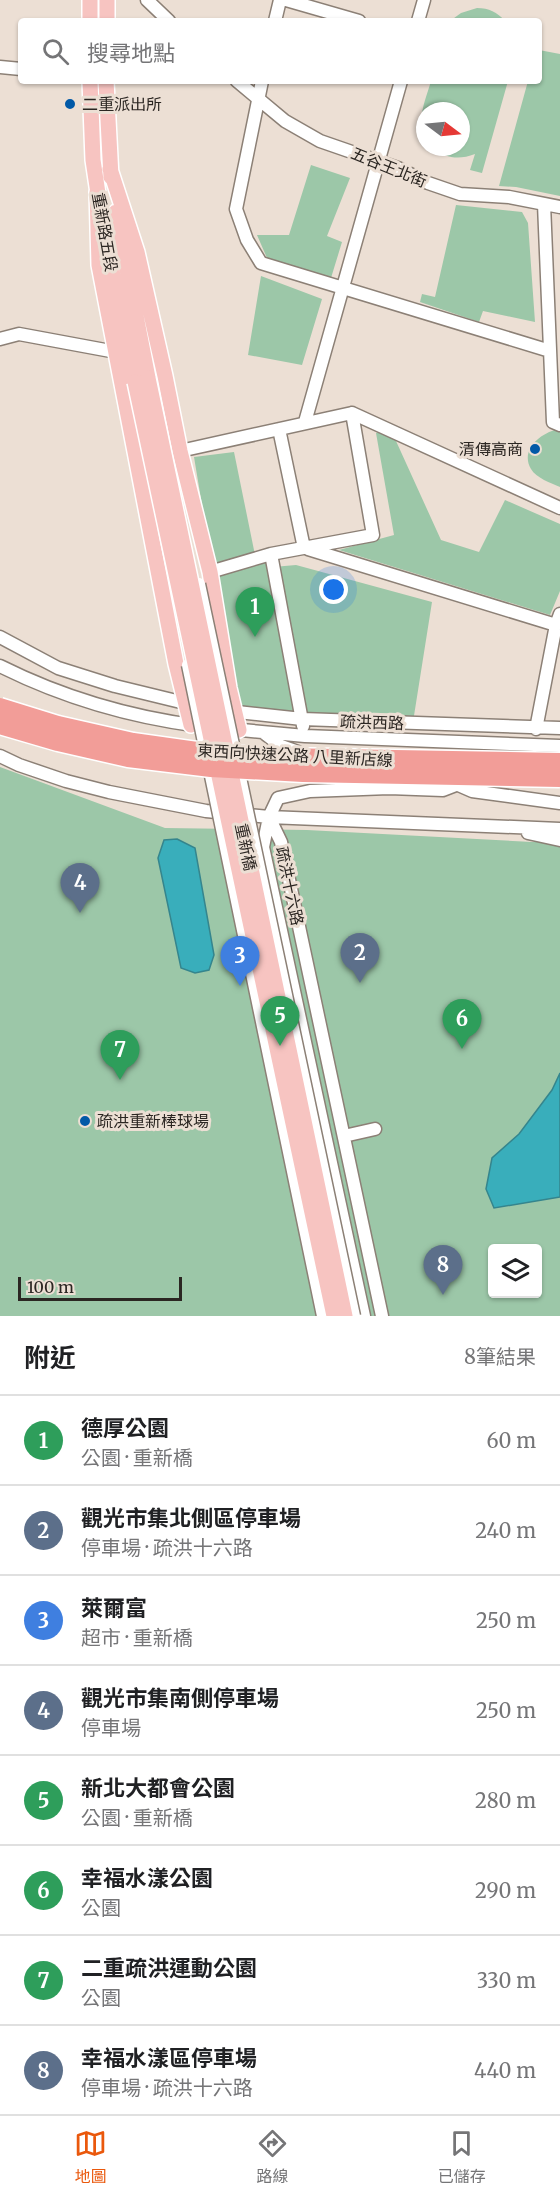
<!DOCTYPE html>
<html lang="zh-TW">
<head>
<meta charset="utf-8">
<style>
  :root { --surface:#fff; --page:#f2f2f2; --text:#202124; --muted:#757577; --line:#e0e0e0; --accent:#ea580c }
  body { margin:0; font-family:Merriweather,"Noto Sans TC",serif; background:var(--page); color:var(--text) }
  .controls { position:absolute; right:18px; bottom:18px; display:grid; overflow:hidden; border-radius:6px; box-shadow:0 2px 4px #0004 }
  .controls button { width:54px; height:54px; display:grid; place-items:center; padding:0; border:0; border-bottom:2px solid var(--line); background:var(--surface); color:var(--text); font:30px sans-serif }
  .compass { position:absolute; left:416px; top:102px; width:54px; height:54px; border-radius:50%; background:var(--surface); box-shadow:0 2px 4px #0004; rotate:106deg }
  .scale { position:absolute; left:18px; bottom:15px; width:164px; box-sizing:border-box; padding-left:6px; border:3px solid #2b2622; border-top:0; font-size:16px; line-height:21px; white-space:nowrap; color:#2b2622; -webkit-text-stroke:4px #ecdfd4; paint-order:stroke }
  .you { position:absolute; left:334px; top:590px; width:21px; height:21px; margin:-15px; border:4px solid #fff; border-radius:50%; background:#1a73e8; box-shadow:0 0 0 9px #1a73e833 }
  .badge { display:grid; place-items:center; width:39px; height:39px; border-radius:50%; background:var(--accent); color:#fff; font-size:20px; font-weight:700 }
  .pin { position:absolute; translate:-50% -50px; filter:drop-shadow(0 2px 3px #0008) }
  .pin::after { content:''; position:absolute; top:32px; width:21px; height:18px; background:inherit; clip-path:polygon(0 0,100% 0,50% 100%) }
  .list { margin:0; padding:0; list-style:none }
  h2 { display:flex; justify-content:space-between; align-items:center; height:78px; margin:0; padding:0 24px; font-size:26px }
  h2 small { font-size:20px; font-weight:400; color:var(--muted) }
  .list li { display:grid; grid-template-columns:39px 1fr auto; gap:18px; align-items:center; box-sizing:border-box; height:90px; padding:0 24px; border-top:2px solid var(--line) }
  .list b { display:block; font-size:22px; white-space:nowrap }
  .list p { margin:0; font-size:20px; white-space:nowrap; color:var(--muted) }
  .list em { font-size:20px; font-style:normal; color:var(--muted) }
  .icon { flex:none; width:33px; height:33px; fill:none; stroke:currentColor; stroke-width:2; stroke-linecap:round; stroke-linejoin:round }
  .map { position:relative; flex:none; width:560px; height:1316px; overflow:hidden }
  .search { position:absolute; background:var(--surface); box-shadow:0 2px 4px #0004; left:18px; right:18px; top:18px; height:66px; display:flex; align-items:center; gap:15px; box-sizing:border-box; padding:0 21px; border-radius:6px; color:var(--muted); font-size:22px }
  .sheet { height:798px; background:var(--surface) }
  nav { display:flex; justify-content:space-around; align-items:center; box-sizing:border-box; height:84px; border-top:2px solid var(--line); background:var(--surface); font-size:16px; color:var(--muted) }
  nav a { display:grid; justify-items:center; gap:3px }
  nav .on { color:var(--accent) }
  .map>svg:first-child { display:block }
</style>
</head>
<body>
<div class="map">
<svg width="560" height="1316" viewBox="0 0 560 1316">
  <rect width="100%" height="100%" fill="#ecdfd4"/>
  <path fill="#9cc7a8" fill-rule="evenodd" d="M477,8c12,0 20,4 28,13h-55l11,-8z
    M539,50l21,4v142l-44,-9 -17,-1 29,-105h11z
    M431,81h77l-26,92 -12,-3 5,-16c-16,6 -29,5 -42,-7h28v-36h-36v26c-9,-18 1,-38 6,-56z
    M311,165l39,13 -23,58 15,6 -11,36 -64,-20 -10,-23h32z
    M456,205l66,7 6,11 7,99 -52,-11 -4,11 -59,-20 2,-8 13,3z
    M261,276l61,23 -20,66 -54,-10z
    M560,429v58c-9,-4 -24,-9 -29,-18 -12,-20 12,-38 29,-40z
    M391,430l50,110 38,12 26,-52 55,24v67l-10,24 -211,-65 55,-15 -18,-102z
    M234,452l21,103 -43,10 -18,-108z
    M271,559l2,8 23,-2 136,37 -19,120 -105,-5 -18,-63 14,73 -60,-11 -6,-16 -27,-126z
    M0,767l165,61 142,2 225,12h28v474h-560zM492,1248h46v46h-46z"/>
  <path fill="#39aebb" stroke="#35858d" stroke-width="1.5" d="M177,839l18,9 19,107 -5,15 -14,3 -14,-5 -23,-110 6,-18z
    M560,1073v124l-66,11 -8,-19 6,-31 27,-24 33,-44z"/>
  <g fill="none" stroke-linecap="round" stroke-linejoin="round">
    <g stroke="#8c8076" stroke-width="15">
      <path id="minor" d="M147,0l22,21
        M286,0l73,21
        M275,21l5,-21
        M418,21l6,-21
        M0,67l21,2
        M237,81l48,40 35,20 78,27 30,15 32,11 49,3 51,10
        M262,81l-26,128 11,31 14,23 289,88
        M544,204l9,218 7,3
        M0,339l19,-5 97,18
        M305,422l96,-341
        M279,429l25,119
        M180,451l172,-38 208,95
        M308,549l248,76
        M271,554l32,172
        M210,572l61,-18 102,-19 -21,-122
        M0,637l58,31 57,18 78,19
        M0,666c62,31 130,51 199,60
        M228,711l74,8 258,9
        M231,729l74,7 255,10
        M536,729l20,-104 4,-11
        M264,733l17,13 20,7
        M0,756l19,9 47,16 43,11 97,19 63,6 291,12
        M456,784l16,7 88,12
        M269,817l12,25 101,474
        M528,833l32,7
        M344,1136l31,-7
        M364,1316l-101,-469 6,-30 9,-19 32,-7 79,-3 54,2 26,-10"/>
    </g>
    <g stroke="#fff" stroke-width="18">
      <path id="major" d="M90,21v-21
        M107,21v-21
        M90,81l3,79 6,40
        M106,81l5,96
        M110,169l27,83 28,124 15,75 30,121 19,116 10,42
        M97,192l2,73 77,399 15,61
        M116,212l32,166
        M106,242l29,140"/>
    </g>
    <use href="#minor" stroke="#fff" stroke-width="12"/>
    <use href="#major" stroke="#f7c4c1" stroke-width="15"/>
    <g stroke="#8c8076" stroke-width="15" stroke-linecap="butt">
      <path id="minor-bridge" d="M199,584l155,732
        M188,665l135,651"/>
    </g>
    <g stroke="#fff" stroke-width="18" stroke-linecap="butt">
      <path id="major-bridge" d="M148,378l197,938
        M135,382l199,934"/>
    </g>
    <g stroke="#fff" stroke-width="21" stroke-linecap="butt">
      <path id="highway-bridge" d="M0,707l58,18 75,17 78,11 69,4 280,5
        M0,725l58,17 70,16 83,10 92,5 257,5"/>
    </g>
    <use href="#minor-bridge" stroke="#fff" stroke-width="12"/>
    <use href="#major-bridge" stroke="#f7c4c1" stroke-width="15"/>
    <use href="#highway-bridge" stroke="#f29d98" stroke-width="18"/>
  </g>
  <g fill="#0159a7" stroke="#ecdfd4" stroke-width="2">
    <circle cx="70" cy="104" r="6"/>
    <circle cx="535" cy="449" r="6"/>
    <circle cx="85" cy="1121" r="6"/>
  </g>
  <g text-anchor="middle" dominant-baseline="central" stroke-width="6" stroke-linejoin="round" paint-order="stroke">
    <g font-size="16" fill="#2b2622" stroke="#ecdfd4" text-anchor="start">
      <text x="82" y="104">二重派出所</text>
      <text x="523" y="449" text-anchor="end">清傳高商</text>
      <text x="97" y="1121">疏洪重新棒球場</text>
    </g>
    <g font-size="16" fill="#2b2622" stroke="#ecdfd4">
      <text transform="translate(389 167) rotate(22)">五谷王北街</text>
      <text transform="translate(105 232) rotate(80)">重新路五段</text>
      <text transform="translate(372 722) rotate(2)">疏洪西路</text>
      <text transform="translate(295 755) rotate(3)">東西向快速公路 八里新店線</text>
      <text transform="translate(246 847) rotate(78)">重新橋</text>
      <text transform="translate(290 886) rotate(78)">疏洪十六路</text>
    </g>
  </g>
</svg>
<div class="controls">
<button><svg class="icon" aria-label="layers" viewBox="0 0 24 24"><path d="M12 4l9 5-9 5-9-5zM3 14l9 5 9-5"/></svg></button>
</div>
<svg class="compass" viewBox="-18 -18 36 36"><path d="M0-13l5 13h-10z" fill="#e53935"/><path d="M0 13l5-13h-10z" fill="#757577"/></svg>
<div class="scale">100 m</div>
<div class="you"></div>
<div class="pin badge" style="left:255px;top:637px;background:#2e9e5b">1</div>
<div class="pin badge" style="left:360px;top:983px;background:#5c6f8a">2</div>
<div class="pin badge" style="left:240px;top:986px;background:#3f7fe0">3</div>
<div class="pin badge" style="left:80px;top:913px;background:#5c6f8a">4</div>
<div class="pin badge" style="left:280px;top:1046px;background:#2e9e5b">5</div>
<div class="pin badge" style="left:462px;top:1049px;background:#2e9e5b">6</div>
<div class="pin badge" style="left:120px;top:1080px;background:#2e9e5b">7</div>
<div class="pin badge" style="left:443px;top:1295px;background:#5c6f8a">8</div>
<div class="search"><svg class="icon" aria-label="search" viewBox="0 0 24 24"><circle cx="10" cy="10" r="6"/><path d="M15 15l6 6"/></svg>搜尋地點</div>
</div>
<section class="sheet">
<h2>附近<small>8筆結果</small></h2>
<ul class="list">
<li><span class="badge" style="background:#2e9e5b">1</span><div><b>德厚公園</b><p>公園 · 重新橋</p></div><em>60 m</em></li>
<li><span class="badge" style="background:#5c6f8a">2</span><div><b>觀光市集北側區停車場</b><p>停車場 · 疏洪十六路</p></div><em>240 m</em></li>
<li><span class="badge" style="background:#3f7fe0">3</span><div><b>萊爾富</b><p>超市 · 重新橋</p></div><em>250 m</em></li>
<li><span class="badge" style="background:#5c6f8a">4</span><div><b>觀光市集南側停車場</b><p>停車場</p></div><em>250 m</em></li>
<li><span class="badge" style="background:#2e9e5b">5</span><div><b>新北大都會公園</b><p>公園 · 重新橋</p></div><em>280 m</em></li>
<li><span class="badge" style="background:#2e9e5b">6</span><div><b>幸福水漾公園</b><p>公園</p></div><em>290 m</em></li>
<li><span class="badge" style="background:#2e9e5b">7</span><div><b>二重疏洪運動公園</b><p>公園</p></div><em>330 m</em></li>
<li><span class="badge" style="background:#5c6f8a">8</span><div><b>幸福水漾區停車場</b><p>停車場 · 疏洪十六路</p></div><em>440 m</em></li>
</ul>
</section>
<nav>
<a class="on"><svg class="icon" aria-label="map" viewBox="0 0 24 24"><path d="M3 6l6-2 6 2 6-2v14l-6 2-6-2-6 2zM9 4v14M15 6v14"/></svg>地圖</a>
<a><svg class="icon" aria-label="directions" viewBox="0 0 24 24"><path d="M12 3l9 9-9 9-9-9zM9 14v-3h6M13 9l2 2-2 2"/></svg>路線</a>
<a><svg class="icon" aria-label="saved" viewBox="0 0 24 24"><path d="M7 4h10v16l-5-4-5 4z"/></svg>已儲存</a>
</nav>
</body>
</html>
